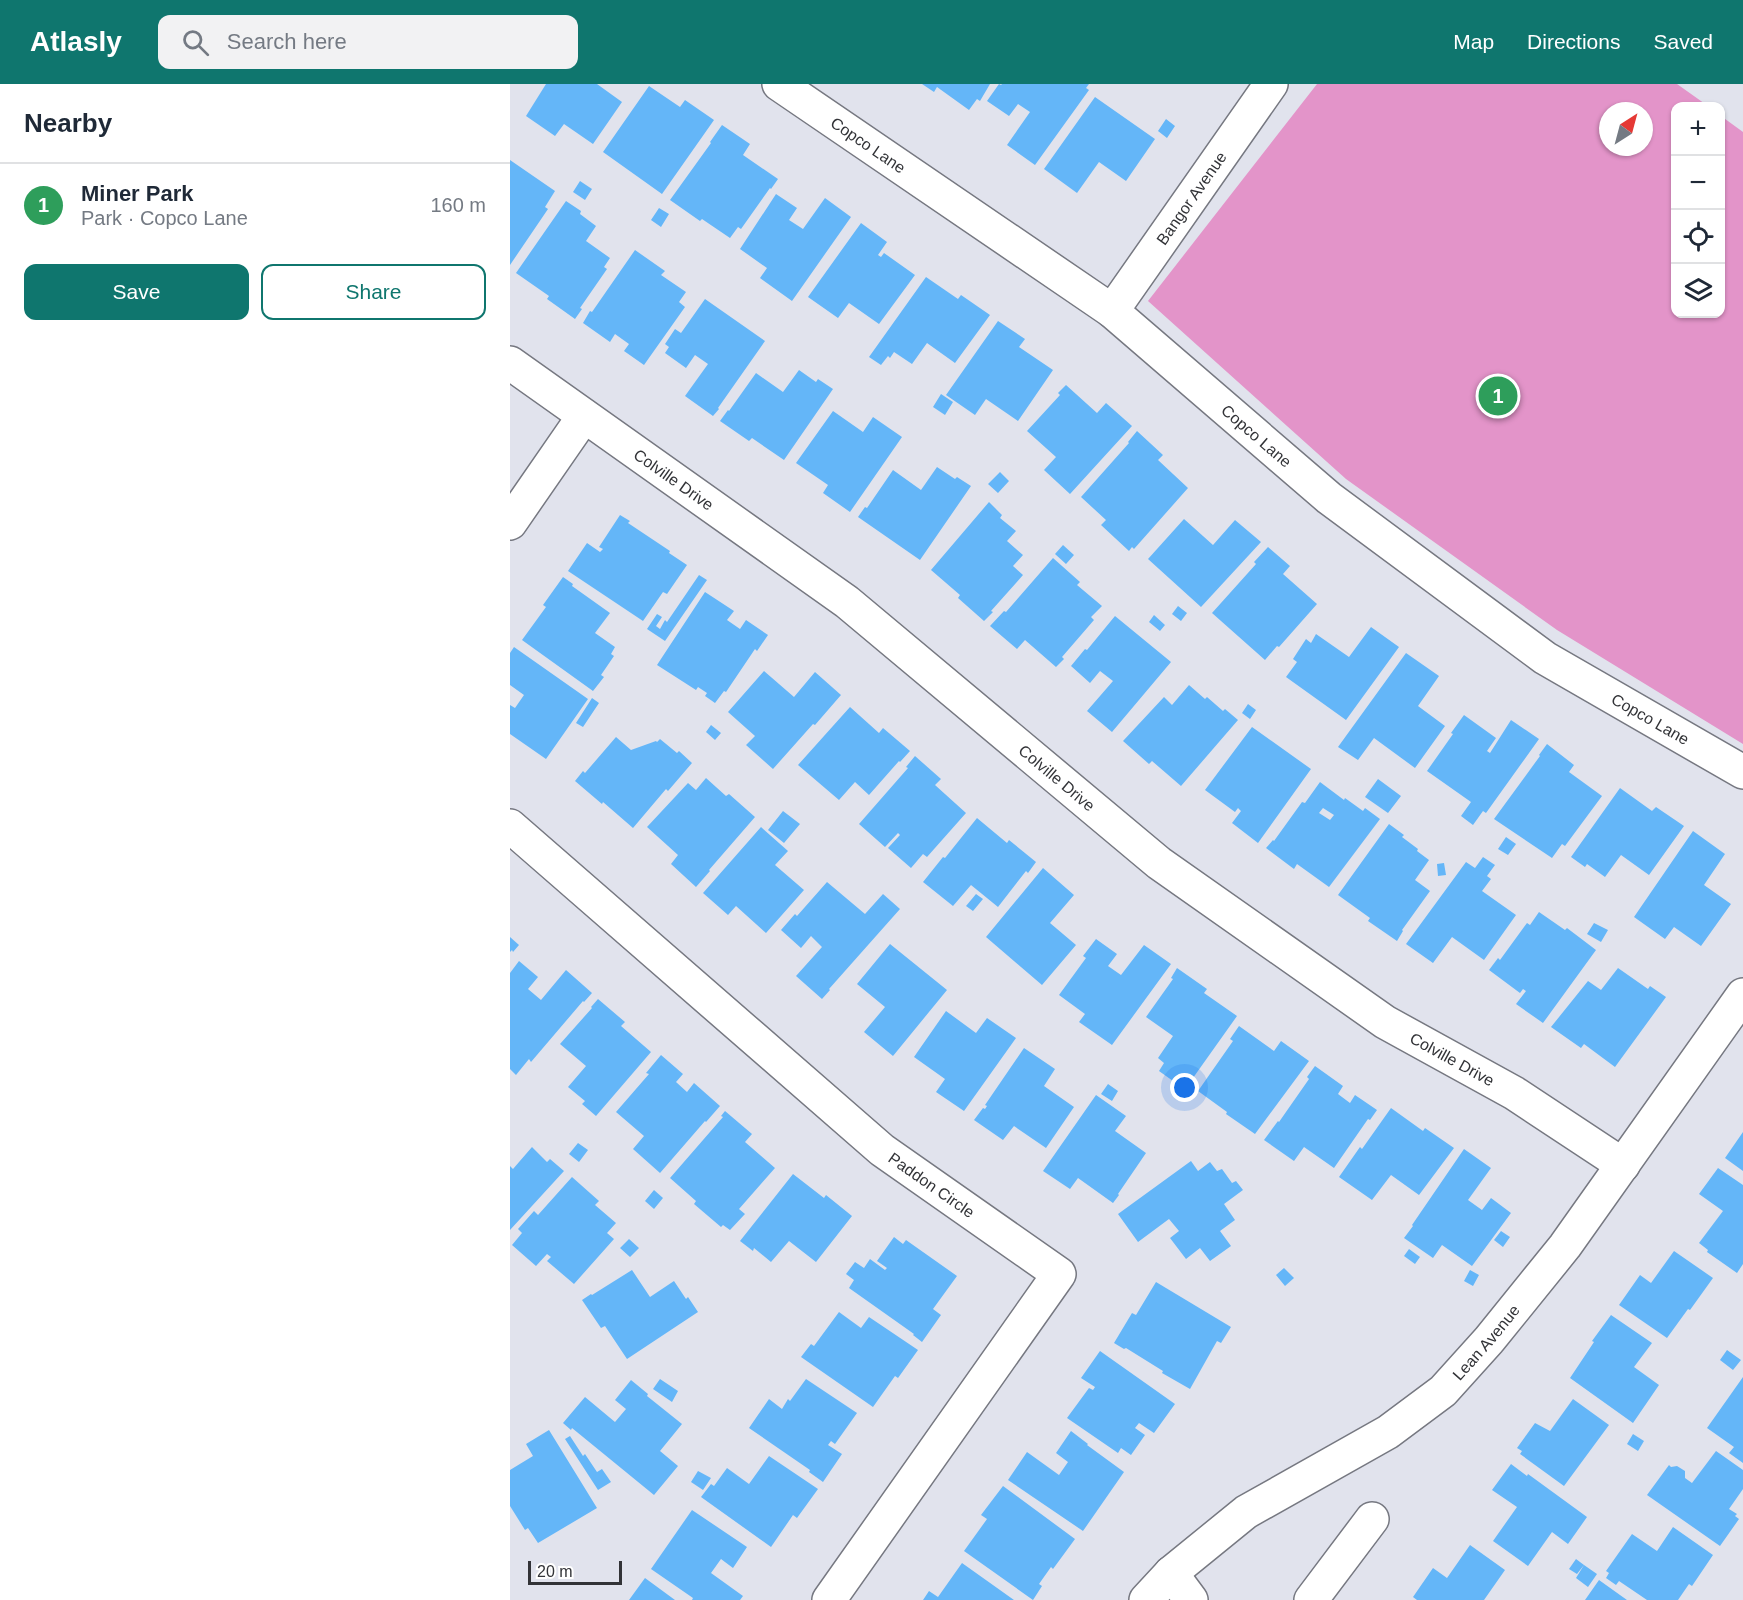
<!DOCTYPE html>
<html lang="en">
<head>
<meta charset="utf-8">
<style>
  :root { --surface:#fff; --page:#f2f2f3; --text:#1f2937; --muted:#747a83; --line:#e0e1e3; --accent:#0f766e }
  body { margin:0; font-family:Helvetica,sans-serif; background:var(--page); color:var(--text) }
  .controls { position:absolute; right:18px; top:18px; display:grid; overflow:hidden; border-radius:12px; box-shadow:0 2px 4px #0004 }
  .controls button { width:54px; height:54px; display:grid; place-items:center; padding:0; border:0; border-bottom:2px solid var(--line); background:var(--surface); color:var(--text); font:30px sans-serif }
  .compass { position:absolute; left:1089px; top:18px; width:54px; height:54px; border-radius:50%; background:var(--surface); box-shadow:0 2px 4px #0004; rotate:36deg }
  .scale { position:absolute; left:18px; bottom:15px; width:94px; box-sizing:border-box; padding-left:6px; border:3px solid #323337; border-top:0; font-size:16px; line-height:21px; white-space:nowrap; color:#323337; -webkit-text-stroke:4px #fff; paint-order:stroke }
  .you { position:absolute; left:675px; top:1004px; width:21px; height:21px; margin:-15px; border:4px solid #fff; border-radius:50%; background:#1a73e8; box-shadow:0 0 0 9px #1a73e833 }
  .badge { display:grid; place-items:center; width:39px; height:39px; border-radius:50%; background:var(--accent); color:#fff; font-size:20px; font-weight:700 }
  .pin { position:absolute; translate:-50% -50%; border:3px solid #fff; box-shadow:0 2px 6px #0006 }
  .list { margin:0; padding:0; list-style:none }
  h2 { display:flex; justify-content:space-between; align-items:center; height:78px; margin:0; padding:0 24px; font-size:26px }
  h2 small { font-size:20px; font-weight:400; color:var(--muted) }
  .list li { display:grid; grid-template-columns:39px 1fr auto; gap:18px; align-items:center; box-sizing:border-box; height:84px; padding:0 24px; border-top:2px solid var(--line) }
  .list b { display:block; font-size:22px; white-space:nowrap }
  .list p { margin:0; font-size:20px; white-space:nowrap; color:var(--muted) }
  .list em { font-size:20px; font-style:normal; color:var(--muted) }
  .actions { display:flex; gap:12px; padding:18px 24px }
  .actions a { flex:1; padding:14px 0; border:2px solid var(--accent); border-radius:12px; text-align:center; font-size:21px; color:var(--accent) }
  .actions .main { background:var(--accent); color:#fff }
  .icon { flex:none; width:33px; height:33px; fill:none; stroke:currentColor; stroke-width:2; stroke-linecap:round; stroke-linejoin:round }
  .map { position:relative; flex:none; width:1233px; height:1516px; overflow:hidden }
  header { display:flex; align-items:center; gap:36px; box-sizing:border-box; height:84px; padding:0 30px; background:var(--accent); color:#fff }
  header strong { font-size:28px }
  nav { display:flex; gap:33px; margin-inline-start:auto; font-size:21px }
  .search { width:420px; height:54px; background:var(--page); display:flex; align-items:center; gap:15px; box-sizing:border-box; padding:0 21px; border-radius:12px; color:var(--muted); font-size:22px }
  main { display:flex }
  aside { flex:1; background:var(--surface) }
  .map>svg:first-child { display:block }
</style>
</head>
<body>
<header>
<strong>Atlasly</strong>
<div class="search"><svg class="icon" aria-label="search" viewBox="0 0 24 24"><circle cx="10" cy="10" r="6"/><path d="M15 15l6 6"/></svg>Search here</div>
<nav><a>Map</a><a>Directions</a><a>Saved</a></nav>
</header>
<main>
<aside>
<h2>Nearby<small></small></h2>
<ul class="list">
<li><span class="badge" style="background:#2e9e5b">1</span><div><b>Miner Park</b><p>Park · Copco Lane</p></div><em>160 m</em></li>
</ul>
<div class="actions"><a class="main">Save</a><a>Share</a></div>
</aside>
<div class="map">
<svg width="1233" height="1516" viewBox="0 0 1233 1516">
  <rect width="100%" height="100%" fill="#e1e3ed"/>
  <path fill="#e394c9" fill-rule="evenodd" d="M807,0h360l31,22h-32v208h44l1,-198 22,16v612l-186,-114 -211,-151 -198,-178zM1098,27h36v36h-36z"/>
  <path fill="#64b6f8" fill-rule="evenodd" d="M36,0h51l25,18 -29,42 -29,-20 -9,12 -29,-20z
    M412,0h68l-10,17 -3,-2 -8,11 -32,-23 -3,5z
    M489,0l2,1 1,-1h87l-3,4 3,2 -54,75 -28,-20 23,-33 -12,-8 -9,12 -22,-15z
    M139,2l31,21 5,-7 29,20 -52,74 -59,-42z
    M585,13l60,42 -29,42 -27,-19 -22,31 -33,-24z
    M656,35l9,7 -8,12 -9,-7z
    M212,41l28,19 -7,11 35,24 -7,10 -1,-1 -29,41 -3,-2 -8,11 -28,-19 -2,2 -30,-21 41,-57 -1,-1z
    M0,76l45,31 -10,16 3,2 -38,56z
    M70,97l12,8 -7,11 -12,-8z
    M266,110l21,14 -8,12 14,9 22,-31 26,19 -59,84 -32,-23 7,-10 -27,-19z
    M56,117l15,10 -1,3 16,12 -10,15 24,17 -6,9 3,2 -27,39 2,1 -7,10 -28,-20 2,-3 -33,-23z
    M149,124l10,6 -8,13 -10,-7z
    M351,139l26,19 -9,13 3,2 3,-4 31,22 -36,49 -30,-21 -11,15 -30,-21z
    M125,166l30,21 -4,4 25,17 -7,10 6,5 -41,58 -20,-14 5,-7 -14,-10 -5,8 -27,-19 7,-12 2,1z
    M416,193l32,22 3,-4 29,20 -35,48 -28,-20 -15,21 -18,-12 -4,6 -2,-2 -7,9 -12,-8z
    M195,215l60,42 -47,67 1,1 -6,7 -28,-20 23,-32 -13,-9 -9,13 -21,-15 4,-6 -4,-3 10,-15 6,4z
    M488,237l27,18 -6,8 34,23 -35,51 -32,-22 -11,16 -29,-20z
    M289,286l17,12 2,-3 15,10 -49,71 -32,-22 -3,3 -29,-20 8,-11 1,1 27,-38 27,19z
    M556,301l31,28 9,-10 26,23 -62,68 -26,-24 12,-13 -29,-26 33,-36 -2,-2z
    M431,310l12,8 -8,13 -12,-8z
    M323,327l30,21 10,-15 29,20 -52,75 -27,-19 5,-8 -32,-22z
    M627,347l26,24 -5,5 30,28 -54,61 -2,-2 -3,4 -28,-26 5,-5 -25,-23 48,-54 -1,-1z
    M427,383l18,12 2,-2 14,9 -51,74 -62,-43 7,-10 2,1 26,-38 28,20z
    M490,388l9,9 -11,12 -10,-9z
    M479,418l13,13 -2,3 16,13 -9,10 16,14 -10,11 10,9 -32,36 2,1 -9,9 -26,-23 2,-3 -29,-25z
    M110,431l10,6 -2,2 42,28 -1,2 18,12 -20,29 -4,-2 -20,29 -75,-50 19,-28 13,9 3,-3 -4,-2z
    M674,435l29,26 22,-25 26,22 -60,65 -53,-48z
    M553,461l11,10 -8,9 -11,-10z
    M758,463l22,19 -7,8 34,30 -38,43 -2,-1 -12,14 -53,-47 44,-49 -2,-2z
    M543,474l27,24 -3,3 25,21 -11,11 3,3 -32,37 2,2 -8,8 -31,-27 -8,9 -27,-23 14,-15 2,1z
    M189,491l8,5 -42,61 -18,-12 10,-15 5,3 -6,9 4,3 5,-9 2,2z
    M53,493l10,7 -1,2 38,27 -15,20 20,14 -4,7 3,2 -13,19 3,2 -11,14 -71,-51 24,-33 -3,-2z
    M195,508l29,19 -7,9 13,9 6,-9 22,15 -11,16 -2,-2 -29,43 -2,-1 -9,12 -10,-7 2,-3 -9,-6 -2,3 -39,-25z
    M668,522l9,7 -6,8 -9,-7z
    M644,531l11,10 -5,6 -11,-9z
    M605,532l56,46 -59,70 -25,-21 26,-30 -13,-10 -10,12 -19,-17 14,-17 2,1z
    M861,543l28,20 -53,73 -60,-43 11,-15 -4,-3 13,-20 5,4 5,-9 33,23z
    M4,563l74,52 -42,60 -36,-25v-29l5,3 9,-13 -14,-10v-32z
    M896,569l33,23 -21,30 27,20 -30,42 -41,-30 -16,22 -20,-13z
    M254,587l30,26 21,-25 26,23 -26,30 -2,-1 -40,45 -27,-24 9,-9 -27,-24z
    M679,601l16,14 2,-2 16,14 2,-2 13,11 -57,66 -29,-25 -3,3 -26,-23 41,-44 8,8z
    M82,614l7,5 -16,24 -7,-4z
    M738,620l8,6 -6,9 -8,-6z
    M340,623l29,26 4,-5 27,23 -10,11 -1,-1 -30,34 -14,-13 -16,18 -41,-35z
    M954,631l32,23 -9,13 3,2 21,-33 28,19 -53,74 -3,-2 -10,14 -12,-9 10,-14 -44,-31 26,-37 -2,-1z
    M201,641l10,8 -6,7 -9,-8z
    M742,643l59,42 -53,74 -26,-20 9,-12 -3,-3 -3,4 -30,-22z
    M106,653l15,13 25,-9 1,1 3,-3 17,14 2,-2 13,12 -24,28 -2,-2 -33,39 -30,-26 -1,2 -27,-23 8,-10 2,2z
    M1037,660l27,21 -5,7 33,24 -37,50 -3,-2 -10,14 -58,-39 46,-63 -1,-1z
    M405,672l26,23 -6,6 31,28 -39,44 -4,-3 -12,14 -23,-20 12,-13 -2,-2 -13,14 -26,-23 49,-56 -2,-1z
    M196,694l20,18 3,-2 26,23 -46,53 1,1 -14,16 -25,-23 7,-9 -31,-28 41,-44 8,7z
    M868,695l23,17 -13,17 -23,-16z
    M810,698l24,18 1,-2 18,13 2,-3 15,11 -51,68 -32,-23 -3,5 -28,-21 7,-8 1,1 28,-39 3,1zM813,724l11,7 -4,5 -11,-7z
    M1110,704l32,23 4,-4 28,19 -35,49 -28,-20 -16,22 -18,-13 -2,3 -14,-10z
    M273,727l17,13 -16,19 -16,-13z
    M467,734l30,25 2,-3 27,22 -8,11 -2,-2 -28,36 -27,-22 -18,21 -30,-24 20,-25 2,1z
    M879,740l15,11 -2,2 16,12 -1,2 12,9 -14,20 15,11 -28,39 1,1 -6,10 -29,-20 2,-3 -32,-23z
    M251,743l27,24 -13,14 29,25 -38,43 -30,-27 -8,9 -25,-22z
    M1183,747l32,23 -21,31 27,19 -30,42 -27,-19 -9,12 -31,-22z
    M996,753l10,7 -8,11 -10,-6z
    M973,773l12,8 -8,11 4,3 -9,12 34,24 -32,45 -32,-23 -19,26 -27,-19 60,-82 9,6z
    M934,779l2,12 -8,1 -1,-12z
    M533,784l31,27 -24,28 26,22 -34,40 -56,-48z
    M317,798l38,32 18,-20 17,15 -71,80 1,1 -8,9 -26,-23 26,-29 -11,-11 -10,12 -20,-18 14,-16 2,2z
    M466,810l7,5 -10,12 -7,-5z
    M1029,828l26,18 2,-2 29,22 -53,73 -27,-19 10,-13 -3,-2 -3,4 -31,-23 9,-12 2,2 27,-37 3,2z
    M1084,839l14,7 -7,12 -14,-8z
    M0,853l9,8 -6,7 -1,-2 -2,2z
    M586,855l21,15 -9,12 13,9 23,-30 27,19 -59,81 -33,-23 6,-8 -26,-19 27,-37 -3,-2z
    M380,860l57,46 -54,66 -29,-24 21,-25 -28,-23z
    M9,877l19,16 -10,12 13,11 25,-30 26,23 -8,9 -1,-1 -52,61 -2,-3 -13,16 -6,-6v-96z
    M667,884l30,21 -3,4 33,23 -49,69 -12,-9 -3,5 -14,-10 5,-8 -6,-5 15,-22 -27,-19 27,-38 -2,-1z
    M1108,884l30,21 2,-3 16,11 -51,70 -31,-23 -3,4 -30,-21 37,-46 13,9z
    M88,915l27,23 -4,4 30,26 -55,64 -14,-12 3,-3 -17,-14 18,-21 -26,-22 32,-36 -1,-1z
    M436,927l30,22 11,-15 29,20 -52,73 -28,-19 9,-13 -31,-22z
    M729,942l35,25 7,-10 28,20 -54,73 -29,-20 1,-2 -29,-21 35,-50 -3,-2z
    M514,964l31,21 -11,17 30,21 -28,41 -32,-22 -11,14 -29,-20 9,-12 2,1 2,-3 -2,-1z
    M151,971l22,19 -7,8 11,10 7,-9 26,23 -14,16 -1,-1 -45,52 -27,-24 11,-13 -28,-24 33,-38 -3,-1z
    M805,982l28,20 -5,8 12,9 5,-8 22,15 -7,10 -2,-1 -34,49 -30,-21 -10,14 -30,-21 14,-19 1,1 30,-43 -2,-2z
    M598,1000l10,7 -6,10 -11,-7z
    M586,1011l30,21 -11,15 31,22 -28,41 1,1 -6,8 -35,-25 -8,11 -27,-18z
    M881,1024l32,23 2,-3 29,20 -35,47 -28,-20 -19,25 -33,-23 21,-30 2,2z
    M215,1027l27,23 -7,8 30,26 -36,41 6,5 -15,16 -7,-5 -2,2 -27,-23 2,-3 -26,-23 53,-61 -2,-1z
    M1233,1048v39l-18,-13z
    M68,1059l10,7 -9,12 -10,-8z
    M22,1063l15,15 3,-3 14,12 -54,59v-64l3,3z
    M954,1065l27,19 -23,32 14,10 9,-12 20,15 -39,53 -30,-21 -9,13 -29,-20 9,-12 -1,-1z
    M681,1077l7,10 12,-9 7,9 5,-2 10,14 4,-2 7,9 -19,14 11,16 -15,11 11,15 -21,15 -10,-13 -14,11 -16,-21 9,-7 -10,-12 -31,23 -20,-28z
    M1208,1084l25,17v79l-6,9 -30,-21 1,-2 -9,-7 24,-32 -24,-17z
    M283,1090l31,24 2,-3 26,21 -36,46 -27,-21 -18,21 -17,-14 -1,3 -13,-10z
    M62,1093l27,24 -4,4 21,18 -9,10 7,6 -40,45 -27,-23 4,-4 -4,-3 -11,12 -24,-21 10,-12 -4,-4 16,-18 4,4z
    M144,1106l9,8 -9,11 -9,-8z
    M991,1147l9,6 -7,10 -9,-7z
    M384,1153l9,7 3,-4 51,36 -24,33 8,6 -19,27 -9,-7 1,-1 -65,-46 5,-8 -8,-6 9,-12 9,6 6,-9 15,11 2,-2 -10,-7z
    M119,1155l10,9 -9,9 -10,-9z
    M899,1165l11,8 -5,7 -11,-8z
    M1164,1167l39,27 -23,32 -2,-1 -21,29 -48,-33 21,-30 11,8z
    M774,1184l10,10 -9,8 -9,-11z
    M122,1186l18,27 24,-16 12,18 2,-2 10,15 -71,47 -22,-33 -4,2 -19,-28 9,-6 1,1z
    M960,1186l9,5 -6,11 -9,-5z
    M646,1198l75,45 -10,16 -4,-2 -27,48 -28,-16 1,-2 -37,-23 -2,1 -10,-6 18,-30 4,2z
    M329,1228l22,16 8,-11 49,33 -20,28 -3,-2 -22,31 -72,-50 10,-13 3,2z
    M1101,1231l41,28 -18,24 25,18 -26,38 -63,-45 24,-36 -2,-1z
    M1217,1266l14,10 -8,10 -13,-10z
    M590,1267l75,53 -21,29 -15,-10 -4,5 10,7 -14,20 -10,-7 -3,5 -51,-35 22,-30 4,2 2,-3 -14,-9z
    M1233,1293v86l-14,-10 5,-6 -27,-19z
    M150,1295l18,12 -6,11 -19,-13z
    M296,1295l51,34 -22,31 -4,-3 -3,4 14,9 -19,28 -14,-10 1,-2 -61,-42 20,-29 13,10 6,-10 2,2z
    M121,1296l17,14 -1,2 35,28 -22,27 18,15 -24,29 -82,-67 -1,2 -8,-7 22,-26 30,25 11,-13 -11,-9z
    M1063,1315l36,26 -45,61 -44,-32 2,-3 -5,-3 18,-25 15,8z
    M39,1346l48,78 -59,35 -10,-15 -3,2 -15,-24v-36l23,-14 -7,-12z
    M561,1347l17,13 -1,1 37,27 -41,59 -75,-51 19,-28 32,23 9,-13 -12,-9z
    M1123,1350l11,7 -6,10 -11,-7z
    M60,1352l13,20 2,-2 12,18 5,-3 9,13 -13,8 -33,-51z
    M1206,1367l27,19v19l-14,20 8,5 -2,2 4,3 -19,27 -73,-51 22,-30 2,2 6,-1 8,5v7l7,5z
    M259,1372l49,33 -21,29 -4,-3 -22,32 -70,-50 10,-13 3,2 13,-18 22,16z
    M1001,1380l16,12 1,-2 59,43 -19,27 -16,-12 -24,34 -35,-25 24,-34 -25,-17z
    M188,1387l13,7 -8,12 -12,-8z
    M493,1402l72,53 -22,30 -2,-2 -12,17 3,2 -9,14 -69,-49 23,-32 -6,-4z
    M182,1426l55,37 -14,21 -12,-9 -10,14 32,23 -3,4h-48l1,-2 -42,-29z
    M1163,1443l40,28 -21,31 -3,-2 -11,16h-31l-28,-19 -3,4 -10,-7 3,-5 -3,-2 26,-37 25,17z
    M960,1461l35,25 -21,30h-67l-4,-3 20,-29 14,10z
    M1066,1475l8,6 -7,9 -8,-5z
    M452,1479l52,37h-91l6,-9 9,6z
    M1074,1481l13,9 -9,13 -12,-9z
    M135,1494l30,22h-46z
    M1089,1496l28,20h-42z"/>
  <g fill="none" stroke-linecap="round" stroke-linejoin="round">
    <g stroke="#767881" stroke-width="36">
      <g id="minor">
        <path id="s1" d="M269,0l333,227 217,187 216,160 198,114"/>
        <path id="s2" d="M602,227l159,-227"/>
        <path id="s3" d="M0,279l337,239 312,261 226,159 129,71 109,72"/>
        <path d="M0,439l74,-107"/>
        <path id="s4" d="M0,742l372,324 177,124 -230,326"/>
        <path d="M661,1489l20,27"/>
        <path id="s5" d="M636,1516l25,-27 75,-61 142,-80 55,-41 46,-51 76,-94 178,-251"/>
        <path d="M801,1516l61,-81"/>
      </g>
    </g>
    <use href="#minor" stroke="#fff" stroke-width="33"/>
  </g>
  <g text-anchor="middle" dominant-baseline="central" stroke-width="4.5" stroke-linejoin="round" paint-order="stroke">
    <g font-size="16" fill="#323337" stroke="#fff">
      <text stroke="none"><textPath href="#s1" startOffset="108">Copco Lane</textPath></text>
      <text stroke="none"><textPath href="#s2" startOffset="138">Bangor Avenue</textPath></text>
      <text stroke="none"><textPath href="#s1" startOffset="594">Copco Lane</textPath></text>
      <text stroke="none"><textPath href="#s3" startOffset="201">Colville Drive</textPath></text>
      <text stroke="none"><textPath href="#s1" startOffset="1080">Copco Lane</textPath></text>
      <text stroke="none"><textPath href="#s3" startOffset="687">Colville Drive</textPath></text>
      <text stroke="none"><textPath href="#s3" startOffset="1173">Colville Drive</textPath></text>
      <text stroke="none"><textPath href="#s4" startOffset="554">Paddon Circle</textPath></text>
      <text stroke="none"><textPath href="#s5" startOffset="430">Lean Avenue</textPath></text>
    </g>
  </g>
</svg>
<div class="controls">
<button>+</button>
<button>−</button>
<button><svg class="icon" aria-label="locate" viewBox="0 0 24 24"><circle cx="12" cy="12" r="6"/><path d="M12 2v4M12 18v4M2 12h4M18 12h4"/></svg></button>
<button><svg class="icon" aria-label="layers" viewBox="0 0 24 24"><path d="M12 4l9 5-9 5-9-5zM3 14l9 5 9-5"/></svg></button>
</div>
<svg class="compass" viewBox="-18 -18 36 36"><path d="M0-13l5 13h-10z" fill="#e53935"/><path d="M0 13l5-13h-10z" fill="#747a83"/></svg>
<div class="scale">20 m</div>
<div class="you"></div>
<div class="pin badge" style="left:988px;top:312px;background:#2e9e5b">1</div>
</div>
</main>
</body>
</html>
